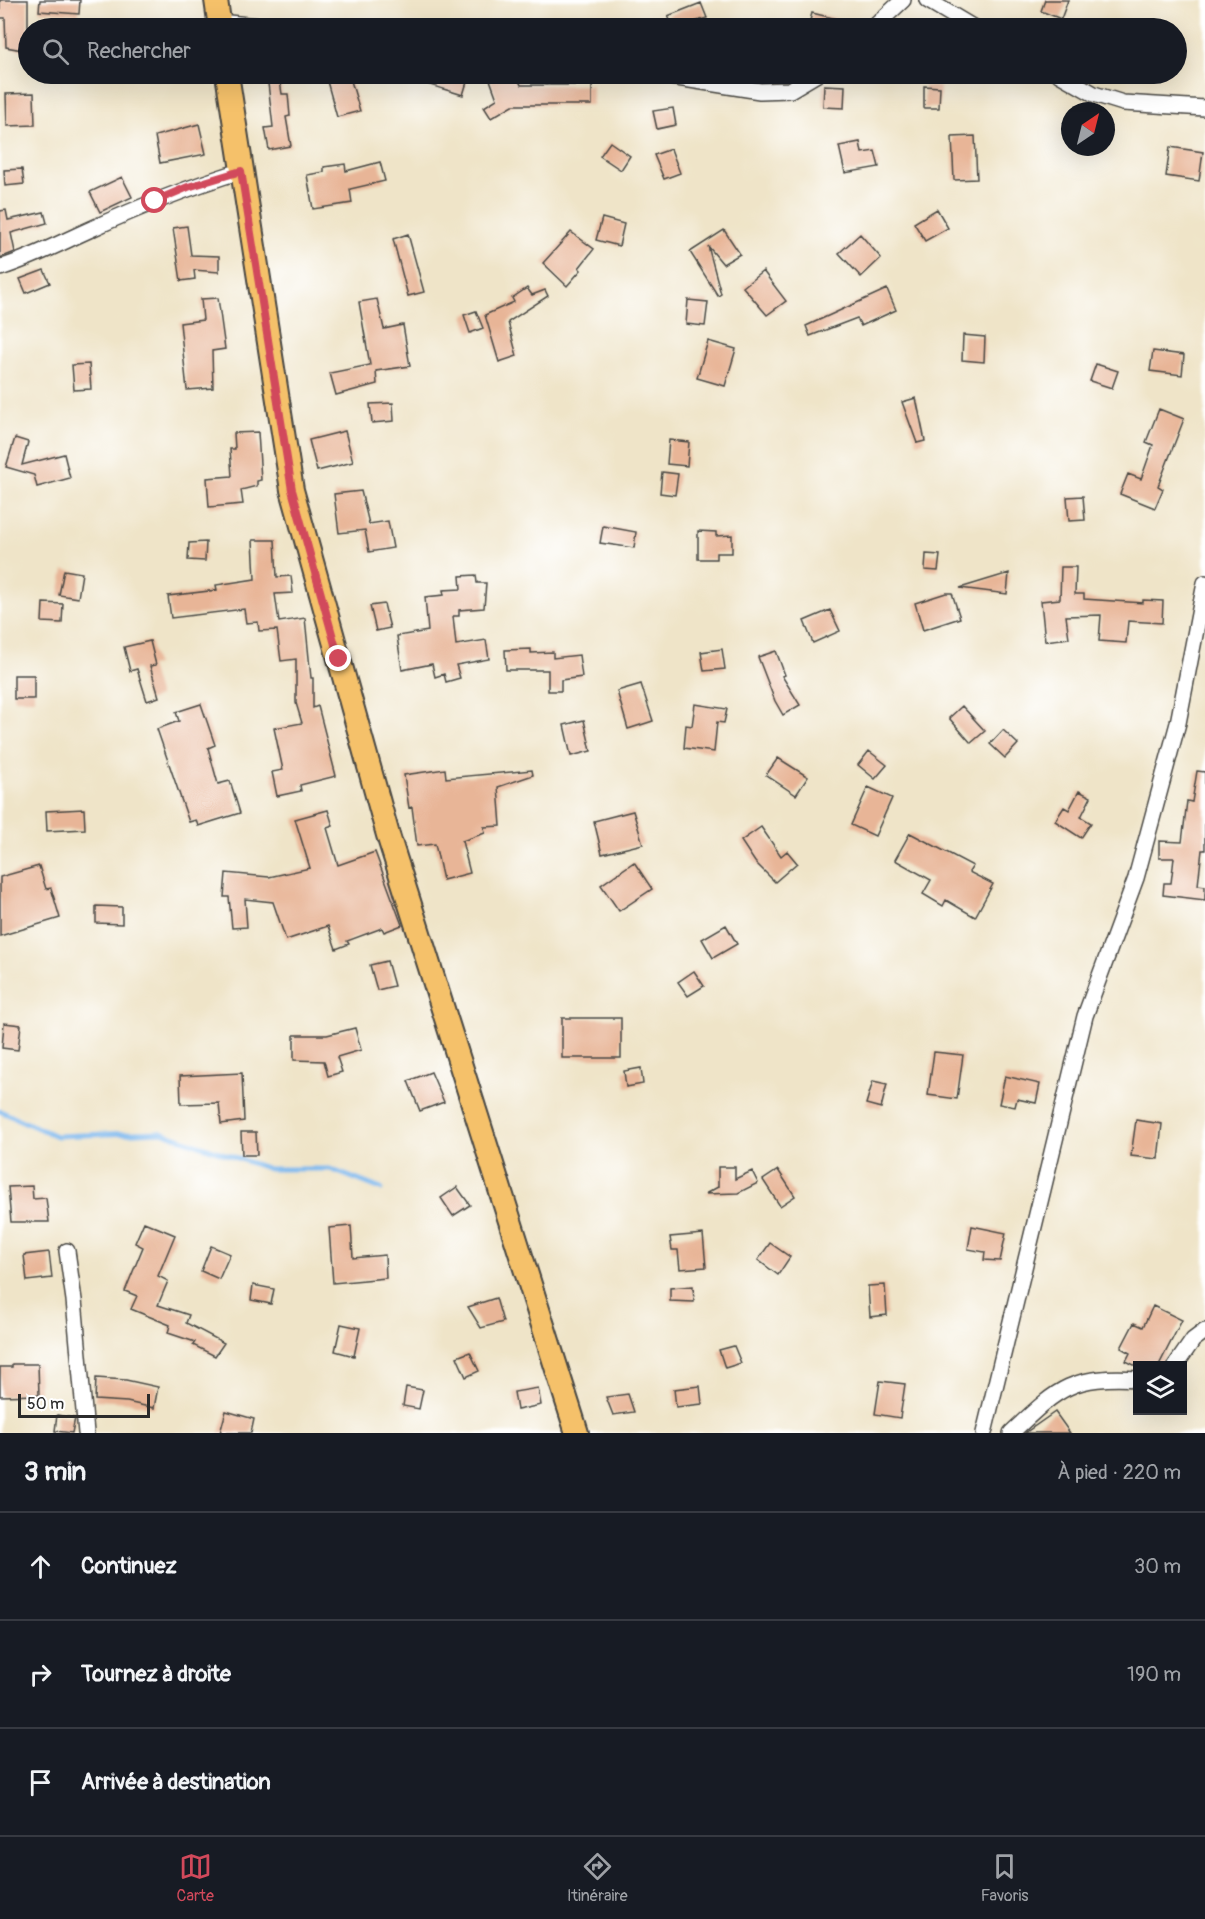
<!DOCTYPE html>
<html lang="fr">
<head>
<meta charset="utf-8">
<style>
  :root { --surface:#171b24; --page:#242831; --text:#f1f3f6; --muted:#9ea1a6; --line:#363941; --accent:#d1495b }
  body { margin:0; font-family:Pangolin,sans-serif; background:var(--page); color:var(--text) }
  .controls { position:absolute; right:18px; bottom:18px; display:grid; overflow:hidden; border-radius:0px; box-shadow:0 6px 24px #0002 }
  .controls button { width:54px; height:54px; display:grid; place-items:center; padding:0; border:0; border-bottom:2px solid var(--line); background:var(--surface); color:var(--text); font:30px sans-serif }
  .compass { position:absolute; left:1061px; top:102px; width:54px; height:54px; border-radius:50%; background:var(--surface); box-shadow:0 6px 24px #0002; rotate:35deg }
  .scale { position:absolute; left:18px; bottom:15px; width:132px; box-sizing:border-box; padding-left:6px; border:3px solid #2b2b2b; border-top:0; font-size:16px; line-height:21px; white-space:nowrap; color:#2b2b2b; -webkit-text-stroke:4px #fff; paint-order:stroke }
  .stop { position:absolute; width:18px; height:18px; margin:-14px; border:4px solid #d1495b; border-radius:50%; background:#fff }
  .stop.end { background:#d1495b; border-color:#fff; box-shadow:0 2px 6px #0008 }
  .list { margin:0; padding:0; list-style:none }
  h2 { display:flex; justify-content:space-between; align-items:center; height:78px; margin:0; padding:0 24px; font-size:26px }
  h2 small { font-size:20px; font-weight:400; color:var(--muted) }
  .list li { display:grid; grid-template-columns:39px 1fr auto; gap:18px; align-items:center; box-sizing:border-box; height:108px; padding:0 24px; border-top:2px solid var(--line) }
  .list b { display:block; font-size:22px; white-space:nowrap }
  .list em { font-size:20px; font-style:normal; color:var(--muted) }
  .icon { flex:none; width:33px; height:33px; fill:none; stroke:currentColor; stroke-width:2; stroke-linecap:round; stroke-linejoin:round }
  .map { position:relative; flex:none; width:1205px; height:1433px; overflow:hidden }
  .search { position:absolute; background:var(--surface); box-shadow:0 6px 24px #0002; left:18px; right:18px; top:18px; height:66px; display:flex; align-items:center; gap:15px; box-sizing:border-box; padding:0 21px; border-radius:33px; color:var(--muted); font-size:22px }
  .sheet { height:402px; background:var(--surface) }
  nav { display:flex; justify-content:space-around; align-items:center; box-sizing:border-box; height:84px; border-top:2px solid var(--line); background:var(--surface); font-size:16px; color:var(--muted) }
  nav a { display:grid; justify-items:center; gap:3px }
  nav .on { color:var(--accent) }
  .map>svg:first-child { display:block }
</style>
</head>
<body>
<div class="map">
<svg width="1205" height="1433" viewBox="0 0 1205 1433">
  <rect width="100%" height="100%" fill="#fff"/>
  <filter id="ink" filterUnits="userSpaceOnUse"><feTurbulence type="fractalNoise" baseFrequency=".0167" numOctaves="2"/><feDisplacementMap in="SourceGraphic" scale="12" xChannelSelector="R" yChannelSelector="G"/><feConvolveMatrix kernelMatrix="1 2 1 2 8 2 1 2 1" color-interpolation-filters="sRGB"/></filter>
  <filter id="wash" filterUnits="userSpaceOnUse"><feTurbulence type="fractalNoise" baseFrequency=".008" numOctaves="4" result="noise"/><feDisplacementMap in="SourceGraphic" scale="24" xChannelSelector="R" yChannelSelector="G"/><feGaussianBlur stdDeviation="1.35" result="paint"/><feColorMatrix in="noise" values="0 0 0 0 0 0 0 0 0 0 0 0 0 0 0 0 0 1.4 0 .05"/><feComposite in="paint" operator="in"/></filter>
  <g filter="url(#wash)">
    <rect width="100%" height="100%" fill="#efe4c8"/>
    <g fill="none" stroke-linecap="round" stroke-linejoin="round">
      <path stroke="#7bb8ee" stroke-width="5" d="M0,1111l56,25 105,-4 108,37h61l51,20"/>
    </g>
    <g id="blocks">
      <path fill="#e8b597" d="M0,0h28v51l-22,-4 -1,-29h-5z
        M40,0h40l-1,14 -40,-3z
        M1045,0h23l-7,19 -20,-8z
        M701,3l6,15 -33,10 -6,-12z
        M812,13l42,10 -1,5h-45z
        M325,74h24l11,37 -23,6z
        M404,74h37l26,8 -4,13 -59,-18z
        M499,74h17l5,11h71v20h-79l-22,13 -7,-11 13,-8 -8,-22z
        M280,81l2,13h6l2,22 -4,1 5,29 -22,4 -4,-22 8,-1 -5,-44z
        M824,85l21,1 -1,22 -21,-1z
        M924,86l16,1 -1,21h-15z
        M34,93l1,32 -28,1 -1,-32z
        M673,108l3,17 -19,4 -4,-18z
        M199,124l7,30 -46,9 -5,-27z
        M975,136l2,43 -23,1 -2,-43z
        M610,142l20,14 -9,14 -21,-14z
        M860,142l2,11 13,-2 4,16 -34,6 -6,-27z
        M1170,147l33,5 -4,29 -33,-5z
        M671,149l9,24 -16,6 -10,-24z
        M380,162l5,19 -35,8 2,14 -39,6 -6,-34 17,-3v-5l21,-3 1,7z
        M22,169l2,15 -19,2 -1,-16z
        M122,177l10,20 -32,15 -10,-20z
        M937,209l11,19 -23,13 -11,-18z
        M6,210l2,10 36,-8 3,11 -36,10 4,19 -15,6v-47z
        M602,218l22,6 -5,22 -23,-6z
        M187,226l4,29 28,1v16l-25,-2 1,9 -14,2 -8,-53z
        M724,230l16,24 -17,10 -15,-18 13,48 -3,2 -28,-44z
        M571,232l23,17 -15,19 2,2 -14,16 -24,-23z
        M408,234l16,58 -16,4 -15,-57z
        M860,234l21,24 -20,19 -22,-24z
        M44,270l6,13 -24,10 -6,-14z
        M763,271l23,30 -19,14 -24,-28z
        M527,288l5,7 13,-5 3,6 -40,26 9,34 -18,6 -14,-47 29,-13 -2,-4z
        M887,289l9,21 -35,16 -4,-8 -47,18 -4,-10z
        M218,298l7,51 -13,2 1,37 -26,2 -7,-67 23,-3 -2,-21z
        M377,299l7,30 19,-4 7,41 -34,5 1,13 -41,11 -6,-22 40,-8 -11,-63z
        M688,300l20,2 -3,24 -19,-2z
        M476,311l7,17 -13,5 -6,-18z
        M963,335l22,2 -1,25 -22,-2z
        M708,341l28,8 -11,37 -28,-8z
        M1153,351l31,4 -2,20 -32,-4z
        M89,364l2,25 -17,1 -2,-25z
        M1096,364l22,7 -6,17 -22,-7z
        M916,398l9,43 -8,2 -15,-41z
        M393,403l1,18 -22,2 -2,-19z
        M1159,409l25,10 -26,67 5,3 -8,19 -35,-14 8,-20 13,5 12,-34 -7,-3z
        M345,431l8,31 -36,9 -8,-31z
        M258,432l3,48 -4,1v5l-16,4 2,14 -34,3 -2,-29 25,-2 -2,-27h5l-1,-16z
        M15,438l13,4 -6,23 42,-11 6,24 -33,9 -3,-12 -28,-8z
        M669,440l20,2 -2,24 -20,-2z
        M662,472l16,2 -3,21 -15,-2z
        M361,491l8,33 19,-3 5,27 -24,4 -4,-22 -26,3 -5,-39z
        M1083,496l2,24 -16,1 -2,-24z
        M603,526l33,6 -2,16 -34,-5z
        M698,531l18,1v4l16,-1v18h-16v6h-18z
        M253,540h22l2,37 14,-1 2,17 -18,1 4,28 26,-4 6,60h2v30l5,-2 18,70 -36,9 1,6 -24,5 -5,-24 11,-2 -9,-42 28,-5 -6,-20v-44l-15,2 -4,-31 -18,1 -1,-9 -12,1 -2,-14 -73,9 -3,-22 49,-6 -1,-5 39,-6z
        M206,542l-1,19 -17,-1 1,-17z
        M926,554l14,1 -2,16 -13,-1z
        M1061,567h15l-1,27h9v5l59,4v-3l20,1 -1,22 -34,-2 -2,22 -27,-2 2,-26 -35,1 3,22 -24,3 -4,-40 19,-2z
        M64,570l18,3 -4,25 -19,-3z
        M1009,573l-2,21 -47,-6z
        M476,575l1,8h9l-2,25 -25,2v6h-6l3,29 30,-5 3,19 -33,6 4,13 -14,4 -2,-8 -9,3 -3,-13 -30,6 -5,-34 31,-5 -3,-34 19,-2 -1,-5 18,-1 -1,-13z
        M946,593h6l8,25 -37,12 -8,-27z
        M43,603l20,1 -1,19 -20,-1z
        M384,604l6,24 -14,3 -6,-25z
        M830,610l10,21 -27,12 -9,-22z
        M150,641l6,24 -6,1 9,31 -12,4 -10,-32 -7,2 -6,-24z
        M531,649v4l22,-1v6l26,-3 3,22 -21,3v11h-13v-21h-42l-1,-20z
        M722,649l3,20 -21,2 -3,-19z
        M776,651l9,24 -3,1 18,29 -17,10 -8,-14 -17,-44z
        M14,675h20v24h-20z
        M641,684l12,37 -25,8 -11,-38z
        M201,704l14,41 -7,3 10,36 12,-3 10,32 -42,13 -2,-6 -7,2 -32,-93 22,-8 -3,-9z
        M695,704l32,5 -3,14 -7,-1 -3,30 -30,-4 2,-23 6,1z
        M962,706l23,25 -14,12 -22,-25z
        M584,720l7,31 -20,5 -7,-31z
        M1003,730l15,14 -13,14 -15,-14z
        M869,751l18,14 -12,14 -17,-14z
        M778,758l30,19 -12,18 -30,-20z
        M445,769l1,9 86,-8 1,5 -35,12 3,39 -17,1 1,6 -23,8 8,32 -27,7 -8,-36 -18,2 -5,-39 -3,1 -5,-33z
        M1197,771l8,1v78h-3l-4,35 7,1v14l-42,-5 1,-12h7l3,-25h-15v-17l23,1 5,-41 5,1z
        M868,787l24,11 -17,38 -24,-11z
        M1079,791l12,6 -10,20 10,6 -10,15 -26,-17 9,-14 5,3z
        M84,809l1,20 -38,2 -1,-20z
        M328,810l5,16 -6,2 11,37 37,-13 27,73 -18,7 -2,-4 -35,13 2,3 -13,5 -8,-23 -42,14 -13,-38 -28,-3 2,28 -15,1 -3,-31h-5l2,-24 43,4 41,-9 -15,-49z
        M633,811l10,33 -41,10 -8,-33z
        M761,827l20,29 6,-5 10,12 -22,19 -20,-20 -14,-21z
        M910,833l63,33 -4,6 24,12 -18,33 -29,-17 -3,6 -20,-12 8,-14 -36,-20z
        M634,862l18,27 -33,22 -18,-26z
        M39,866l7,23 5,-1 9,30 -60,18v-59z
        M96,906l26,1v17l-26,-1z
        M726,925l11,19 -24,14 -11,-19z
        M387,961l7,25 -17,4 -7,-25z
        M694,971l10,15 -16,10 -10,-14z
        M562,1018h59v40h-59z
        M4,1023l17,2 -3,25 -16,-2z
        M355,1028l6,22 -24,7 5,15 -14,4 -4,-15 -30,-1v-25h33z
        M934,1052l29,3 -6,44 -29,-4z
        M641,1068l2,16 -17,3 -2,-16z
        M431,1072l13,30 -24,9 -12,-30z
        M242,1073l2,48 -23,3 -2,-21 -38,1 -1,-28z
        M1005,1076l35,8 -4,19 -19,-4 -2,8 -16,-3z
        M873,1081l14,3 -6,24 -15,-4z
        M1136,1120l26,4 -4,35 -27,-3z
        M241,1132h15l1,23h-15z
        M718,1167h17v12l17,-8 6,12 -20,10 -33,1 13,-7z
        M778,1170l17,26 -15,10 -17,-26z
        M32,1186l1,13 13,-1 3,24h-38l-3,-35z
        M457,1187l13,18 -17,11 -12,-18z
        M144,1222l31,13 -17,41 10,5 -10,24 31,10 -3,8 38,20 -9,13 -22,-11 2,-3 -27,-9 2,-8 -39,-16 6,-13 -12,-5 18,-44 -8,-4z
        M351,1226l2,32 32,-3 1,23 -53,5 -4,-55z
        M972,1226l34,7 -6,28 -16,-1 1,-8 -17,-3z
        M703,1234l3,33 -26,2 -2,-19h-6l-2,-13z
        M770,1243l20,14 -12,18 -20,-15z
        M211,1246l19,8 -11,25 -18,-8z
        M49,1252l3,26 -25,3 -3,-26z
        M253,1285l21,4 -3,15 -20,-4z
        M885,1285l2,30 -17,2 -2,-31z
        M693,1286l1,16 -24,-1v-13z
        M496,1298l7,24 -22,6 -13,-21z
        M1153,1306l29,14 -23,45h-25l-8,-4 4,-8 -9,-5 13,-25 9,4z
        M341,1324l19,4 -6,28 -19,-5z
        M734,1346l7,17 -16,5 -6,-18z
        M470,1352l9,19 -13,6 -9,-20z
        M12,1364h26l1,31 -39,1v-29h12z
        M96,1378l30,2 32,7 -4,21 -27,-6 -32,-2z
        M880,1381l25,3 -5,34 -25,-4z
        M700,1386l2,18 -26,3 -2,-18z
        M406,1387l17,3 -4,19 -16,-3z
        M538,1388l3,17 -24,5 -3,-18z
        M628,1394l6,18 -21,3 -7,-18z
        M226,1411l28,8 -3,14h-31z
        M1055,1412l15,21h-45z
        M57,1415l18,3 -3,15 -17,-2z"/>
    </g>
  </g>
  <g filter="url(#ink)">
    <use href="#blocks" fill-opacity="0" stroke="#484743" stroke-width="1.5"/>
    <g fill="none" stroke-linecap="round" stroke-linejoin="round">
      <g stroke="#484743" stroke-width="18">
        <path id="minor" d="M927,0l47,28
          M219,22l59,6
          M873,28l30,-28
          M652,74l108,17 30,-1 27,-16
          M1059,74l35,20 29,9 82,5
          M0,268c34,-11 58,-24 89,-38 50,-23 100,-43 152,-59
          M67,1251l7,49 12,133
          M1175,1366l18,-26 12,-9
          M984,1433l101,-417 51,-138 42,-155 27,-140
          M1011,1433c47,-44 59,-58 127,-54"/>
      </g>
      <g stroke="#484743" stroke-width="26">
        <path id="primary" d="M216,0l4,28
          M227,74l65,416 96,345 189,598"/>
      </g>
      <use href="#minor" stroke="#fff" stroke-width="15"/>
      <use href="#primary" stroke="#f5c16b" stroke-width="22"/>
    </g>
  </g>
  <g fill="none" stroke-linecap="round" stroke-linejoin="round" filter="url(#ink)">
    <path stroke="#d1495b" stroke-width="8" d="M155,201l33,-14 53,-16 51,319 47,169"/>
  </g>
</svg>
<div class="controls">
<button><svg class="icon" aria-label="layers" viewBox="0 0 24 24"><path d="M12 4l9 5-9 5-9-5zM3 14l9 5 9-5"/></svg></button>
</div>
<svg class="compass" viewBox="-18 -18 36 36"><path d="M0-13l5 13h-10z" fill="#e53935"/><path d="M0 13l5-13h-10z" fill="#9ea1a6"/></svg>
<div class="scale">50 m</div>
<div class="stop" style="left:155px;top:201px"></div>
<div class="stop end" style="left:339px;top:659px"></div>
<div class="search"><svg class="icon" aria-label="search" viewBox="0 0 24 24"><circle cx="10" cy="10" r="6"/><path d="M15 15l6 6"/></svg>Rechercher</div>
</div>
<section class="sheet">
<h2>3 min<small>À pied · 220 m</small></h2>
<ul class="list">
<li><svg class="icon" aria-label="ahead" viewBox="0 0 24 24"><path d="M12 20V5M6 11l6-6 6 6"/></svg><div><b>Continuez</b></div><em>30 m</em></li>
<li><svg class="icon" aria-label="right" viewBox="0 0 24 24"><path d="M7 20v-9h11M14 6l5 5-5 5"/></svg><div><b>Tournez à droite</b></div><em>190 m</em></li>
<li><svg class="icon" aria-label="arrive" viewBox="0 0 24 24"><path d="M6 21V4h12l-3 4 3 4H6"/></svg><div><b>Arrivée à destination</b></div></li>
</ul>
</section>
<nav>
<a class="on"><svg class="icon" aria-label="map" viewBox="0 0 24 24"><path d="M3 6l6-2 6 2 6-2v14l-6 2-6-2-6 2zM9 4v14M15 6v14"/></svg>Carte</a>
<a><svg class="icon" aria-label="directions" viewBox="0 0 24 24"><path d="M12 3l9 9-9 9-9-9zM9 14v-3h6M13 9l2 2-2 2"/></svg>Itinéraire</a>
<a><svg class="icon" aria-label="saved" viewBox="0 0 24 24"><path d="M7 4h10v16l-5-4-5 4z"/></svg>Favoris</a>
</nav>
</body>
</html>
